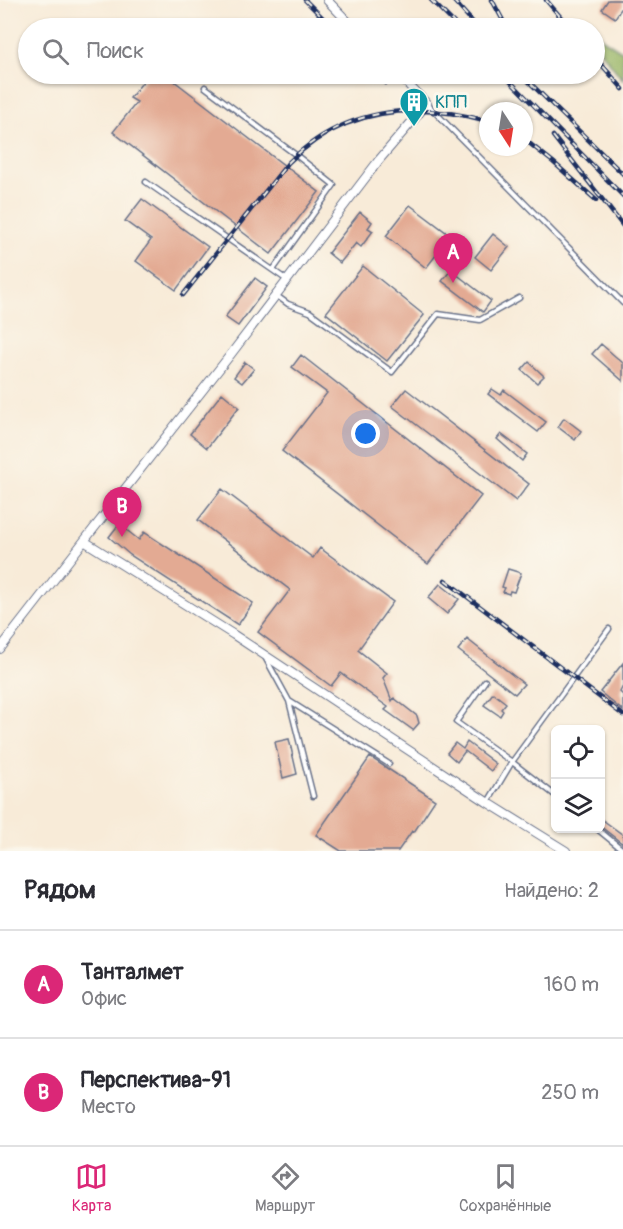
<!DOCTYPE html>
<html lang="ru">
<head>
<meta charset="utf-8">
<style>
  :root { --surface:#fff; --page:#f7f7f7; --text:#2b2b33; --muted:#7c7c81; --line:#e1e1e2; --accent:#db2777 }
  body { margin:0; font-family:Pangolin,sans-serif; background:var(--page); color:var(--text) }
  .controls { position:absolute; right:18px; bottom:18px; display:grid; overflow:hidden; border-radius:9px; box-shadow:0 2px 4px #0004 }
  .controls button { width:54px; height:54px; display:grid; place-items:center; padding:0; border:0; border-bottom:2px solid var(--line); background:var(--surface); color:var(--text); font:30px sans-serif }
  .compass { position:absolute; left:479px; top:102px; width:54px; height:54px; border-radius:50%; background:var(--surface); box-shadow:0 2px 4px #0004; rotate:168deg }
  .you { position:absolute; left:366px; top:434px; width:21px; height:21px; margin:-15px; border:4px solid #fff; border-radius:50%; background:#1a73e8; box-shadow:0 0 0 9px #1a73e833 }
  .badge { display:grid; place-items:center; width:39px; height:39px; border-radius:50%; background:var(--accent); color:#fff; font-size:20px; font-weight:700 }
  .pin { position:absolute; translate:-50% -50px; filter:drop-shadow(0 2px 3px #0008) }
  .pin::after { content:''; position:absolute; top:32px; width:21px; height:18px; background:inherit; clip-path:polygon(0 0,100% 0,50% 100%) }
  .list { margin:0; padding:0; list-style:none }
  h2 { display:flex; justify-content:space-between; align-items:center; height:78px; margin:0; padding:0 24px; font-size:26px }
  h2 small { font-size:20px; font-weight:400; color:var(--muted) }
  .list li { display:grid; grid-template-columns:39px 1fr auto; gap:18px; align-items:center; box-sizing:border-box; height:108px; padding:0 24px; border-top:2px solid var(--line) }
  .list b { display:block; font-size:22px; white-space:nowrap }
  .list p { margin:0; font-size:20px; white-space:nowrap; color:var(--muted) }
  .list em { font-size:20px; font-style:normal; color:var(--muted) }
  .icon { flex:none; width:33px; height:33px; fill:none; stroke:currentColor; stroke-width:2; stroke-linecap:round; stroke-linejoin:round }
  .map { position:relative; flex:none; width:623px; height:851px; overflow:hidden }
  .search { position:absolute; background:var(--surface); box-shadow:0 2px 4px #0004; left:18px; right:18px; top:18px; height:66px; display:flex; align-items:center; gap:15px; box-sizing:border-box; padding:0 21px; border-radius:33px; color:var(--muted); font-size:22px }
  .sheet { height:294px; background:var(--surface) }
  nav { display:flex; justify-content:space-around; align-items:center; box-sizing:border-box; height:84px; border-top:2px solid var(--line); background:var(--surface); font-size:16px; color:var(--muted) }
  nav a { display:grid; justify-items:center; gap:3px }
  nav .on { color:var(--accent) }
  .map>svg:first-child { display:block }
</style>
</head>
<body>
<div class="map">
<svg width="623" height="851" viewBox="0 0 623 851">
  <rect width="100%" height="100%" fill="#fbf7ec"/>
  <filter id="ink" filterUnits="userSpaceOnUse"><feTurbulence type="fractalNoise" baseFrequency=".0167" numOctaves="2"/><feDisplacementMap in="SourceGraphic" scale="12" xChannelSelector="R" yChannelSelector="G"/><feConvolveMatrix kernelMatrix="1 2 1 2 8 2 1 2 1" color-interpolation-filters="sRGB"/></filter>
  <filter id="wash" filterUnits="userSpaceOnUse"><feTurbulence type="fractalNoise" baseFrequency=".008" numOctaves="4" result="noise"/><feDisplacementMap in="SourceGraphic" scale="24" xChannelSelector="R" yChannelSelector="G"/><feGaussianBlur stdDeviation="1.35" result="paint"/><feColorMatrix in="noise" values="0 0 0 0 0 0 0 0 0 0 0 0 0 0 0 0 0 1.4 0 .05"/><feComposite in="paint" operator="in"/></filter>
  <g filter="url(#wash)">
    <rect width="100%" height="100%" fill="#f8ebd8"/>
    <path fill="#9ab668" stroke="#5a7263" stroke-width="1.5" d="M595,34l28,18v28l-28,-36z"/>
    <g id="blocks">
      <path fill="#e3aa93" d="M608,0h15v6l-8,12 -13,-9z
        M149,74h16l154,118 -48,62 -158,-122 24,-30 -7,-4z
        M142,199l66,48 -32,43 -40,-29 15,-21 -26,-19z
        M410,205l41,31 -25,32 -40,-32z
        M360,212l12,10 -4,6 5,3 -12,16 -5,-4 -16,20 -12,-10z
        M493,234l16,13 -18,23 -16,-13z
        M363,266l61,49 -37,46 -61,-48z
        M451,270l40,31 -8,11 -41,-31z
        M255,278l12,9 -29,39 -13,-9z
        M601,344l22,19v18l-31,-27z
        M301,355l180,141 -53,68 -146,-113 45,-58 -35,-26z
        M245,362l9,7 -12,14 -8,-6z
        M529,362l15,14 -7,7 -15,-13z
        M406,389l123,95 -13,17 -124,-95z
        M492,389l9,6 3,-5 42,32 -8,10 -50,-38z
        M222,393l17,14 -32,41 -17,-14z
        M564,418l17,13 -6,9 -17,-13z
        M501,434l26,20 -5,7 -25,-22z
        M222,489l91,69 7,-10 73,54 -35,48 29,23 -4,5 9,23 2,-3 23,18 2,7 -6,7 -28,-20 3,-3 -47,-34 -10,13 -73,-54 32,-42 -92,-70z
        M119,524l20,16 5,-8 109,71 -15,22 -108,-70 -21,-18z
        M508,569l13,4 -7,19 -4,-1 -1,3 -6,-2 2,-4 -3,-1z
        M440,584l19,15 -12,15 -19,-16z
        M467,639l57,45 -9,10 -57,-44z
        M623,663v23l-3,6 3,3v16l-23,-19z
        M493,693l13,10 -5,6 2,2 -3,5 -16,-11z
        M289,739l8,35 -14,4 -8,-36z
        M467,742l29,22 -5,7 -26,-20 -8,11 -10,-9 8,-10 8,6z
        M370,757l65,43 -21,32 -2,-1 -14,20h-57l-25,-16z
        M600,818l23,17v9l-23,-18z"/>
    </g>
  </g>
  <g filter="url(#ink)">
    <use href="#blocks" fill-opacity="0" stroke="#687189" stroke-width="1.5"/>
    <g fill="none" stroke-linecap="round" stroke-linejoin="round">
      <g stroke="#687189" stroke-width="7">
        <path id="lane" d="M205,87l91,68 38,30 -61,85
          M427,104l196,199
          M146,182l141,98
          M277,296l11,8 22,8 82,60 46,-58 42,6 39,-22
          M265,657l24,44 100,63
          M485,681l-29,41 56,40 44,34
          M289,701l24,95
          M488,802l24,-40 97,-133
          M596,828l27,22"/>
      </g>
      <g stroke="#687189" stroke-width="10">
        <path id="street" d="M327,0l27,28
          M84,541l147,-187 148,-194 48,-56 -29,-30
          M0,649l84,-108 150,94 253,167 79,49"/>
      </g>
      <use href="#lane" stroke="#fff" stroke-width="4"/>
      <use href="#street" stroke="#fff" stroke-width="8"/>
      <g stroke="#1b2f5e" stroke-width="4.5">
        <path id="rail" d="M305,0l28,28
          M431,0l28,28
          M453,0l25,28
          M492,0l15,28
          M546,0l24,28
          M594,56l29,33
          M377,74l9,9
          M503,74l120,122
          M521,74l102,100
          M553,136l70,90
          M524,139l29,23 43,38
          M183,295l105,-132c56,-56 126,-62 200,-42
          M445,580l178,135"/>
      </g>
      <use href="#rail" stroke="#fbf7ec" stroke-width="2" stroke-dasharray="7" stroke-linecap="butt"/>
    </g>
  </g>
  <defs>
    <g id="building-pin" transform="scale(1.5)"><path d="M0 17L-7.5 6A9.5 9.5 0 1 1 7.5 6Z" fill="#0f9aa8" stroke="#fbf7ec"/><path d="M-4-6H4V6H1V3H-1V6H-4ZM-2.5-4.3h1.7v1.8h-1.7ZM.8-4.3h1.7v1.8H.8ZM-2.5-1h1.7V.8h-1.7ZM.8-1h1.7V.8H.8Z" fill="#fff"/></g>
  </defs>
  <g fill-rule="evenodd">
    <use href="#building-pin" x="414" y="102"/>
  </g>
  <g text-anchor="middle" dominant-baseline="central" stroke-width="6" stroke-linejoin="round" paint-order="stroke">
    <g font-size="18" fill="#0d838f" stroke="#fbf7ec" text-anchor="start">
      <text x="435" y="102">КПП</text>
    </g>
  </g>
</svg>
<div class="controls">
<button><svg class="icon" aria-label="locate" viewBox="0 0 24 24"><circle cx="12" cy="12" r="6"/><path d="M12 2v4M12 18v4M2 12h4M18 12h4"/></svg></button>
<button><svg class="icon" aria-label="layers" viewBox="0 0 24 24"><path d="M12 4l9 5-9 5-9-5zM3 14l9 5 9-5"/></svg></button>
</div>
<svg class="compass" viewBox="-18 -18 36 36"><path d="M0-13l5 13h-10z" fill="#e53935"/><path d="M0 13l5-13h-10z" fill="#7c7c81"/></svg>
<div class="you"></div>
<div class="pin badge" style="left:453px;top:283px">A</div>
<div class="pin badge" style="left:122px;top:537px">B</div>
<div class="search"><svg class="icon" aria-label="search" viewBox="0 0 24 24"><circle cx="10" cy="10" r="6"/><path d="M15 15l6 6"/></svg>Поиск</div>
</div>
<section class="sheet">
<h2>Рядом<small>Найдено: 2</small></h2>
<ul class="list">
<li><span class="badge">A</span><div><b>Танталмет</b><p>Офис</p></div><em>160 m</em></li>
<li><span class="badge">B</span><div><b>Перспектива-91</b><p>Место</p></div><em>250 m</em></li>
</ul>
</section>
<nav>
<a class="on"><svg class="icon" aria-label="map" viewBox="0 0 24 24"><path d="M3 6l6-2 6 2 6-2v14l-6 2-6-2-6 2zM9 4v14M15 6v14"/></svg>Карта</a>
<a><svg class="icon" aria-label="directions" viewBox="0 0 24 24"><path d="M12 3l9 9-9 9-9-9zM9 14v-3h6M13 9l2 2-2 2"/></svg>Маршрут</a>
<a><svg class="icon" aria-label="saved" viewBox="0 0 24 24"><path d="M7 4h10v16l-5-4-5 4z"/></svg>Сохранённые</a>
</nav>
</body>
</html>
